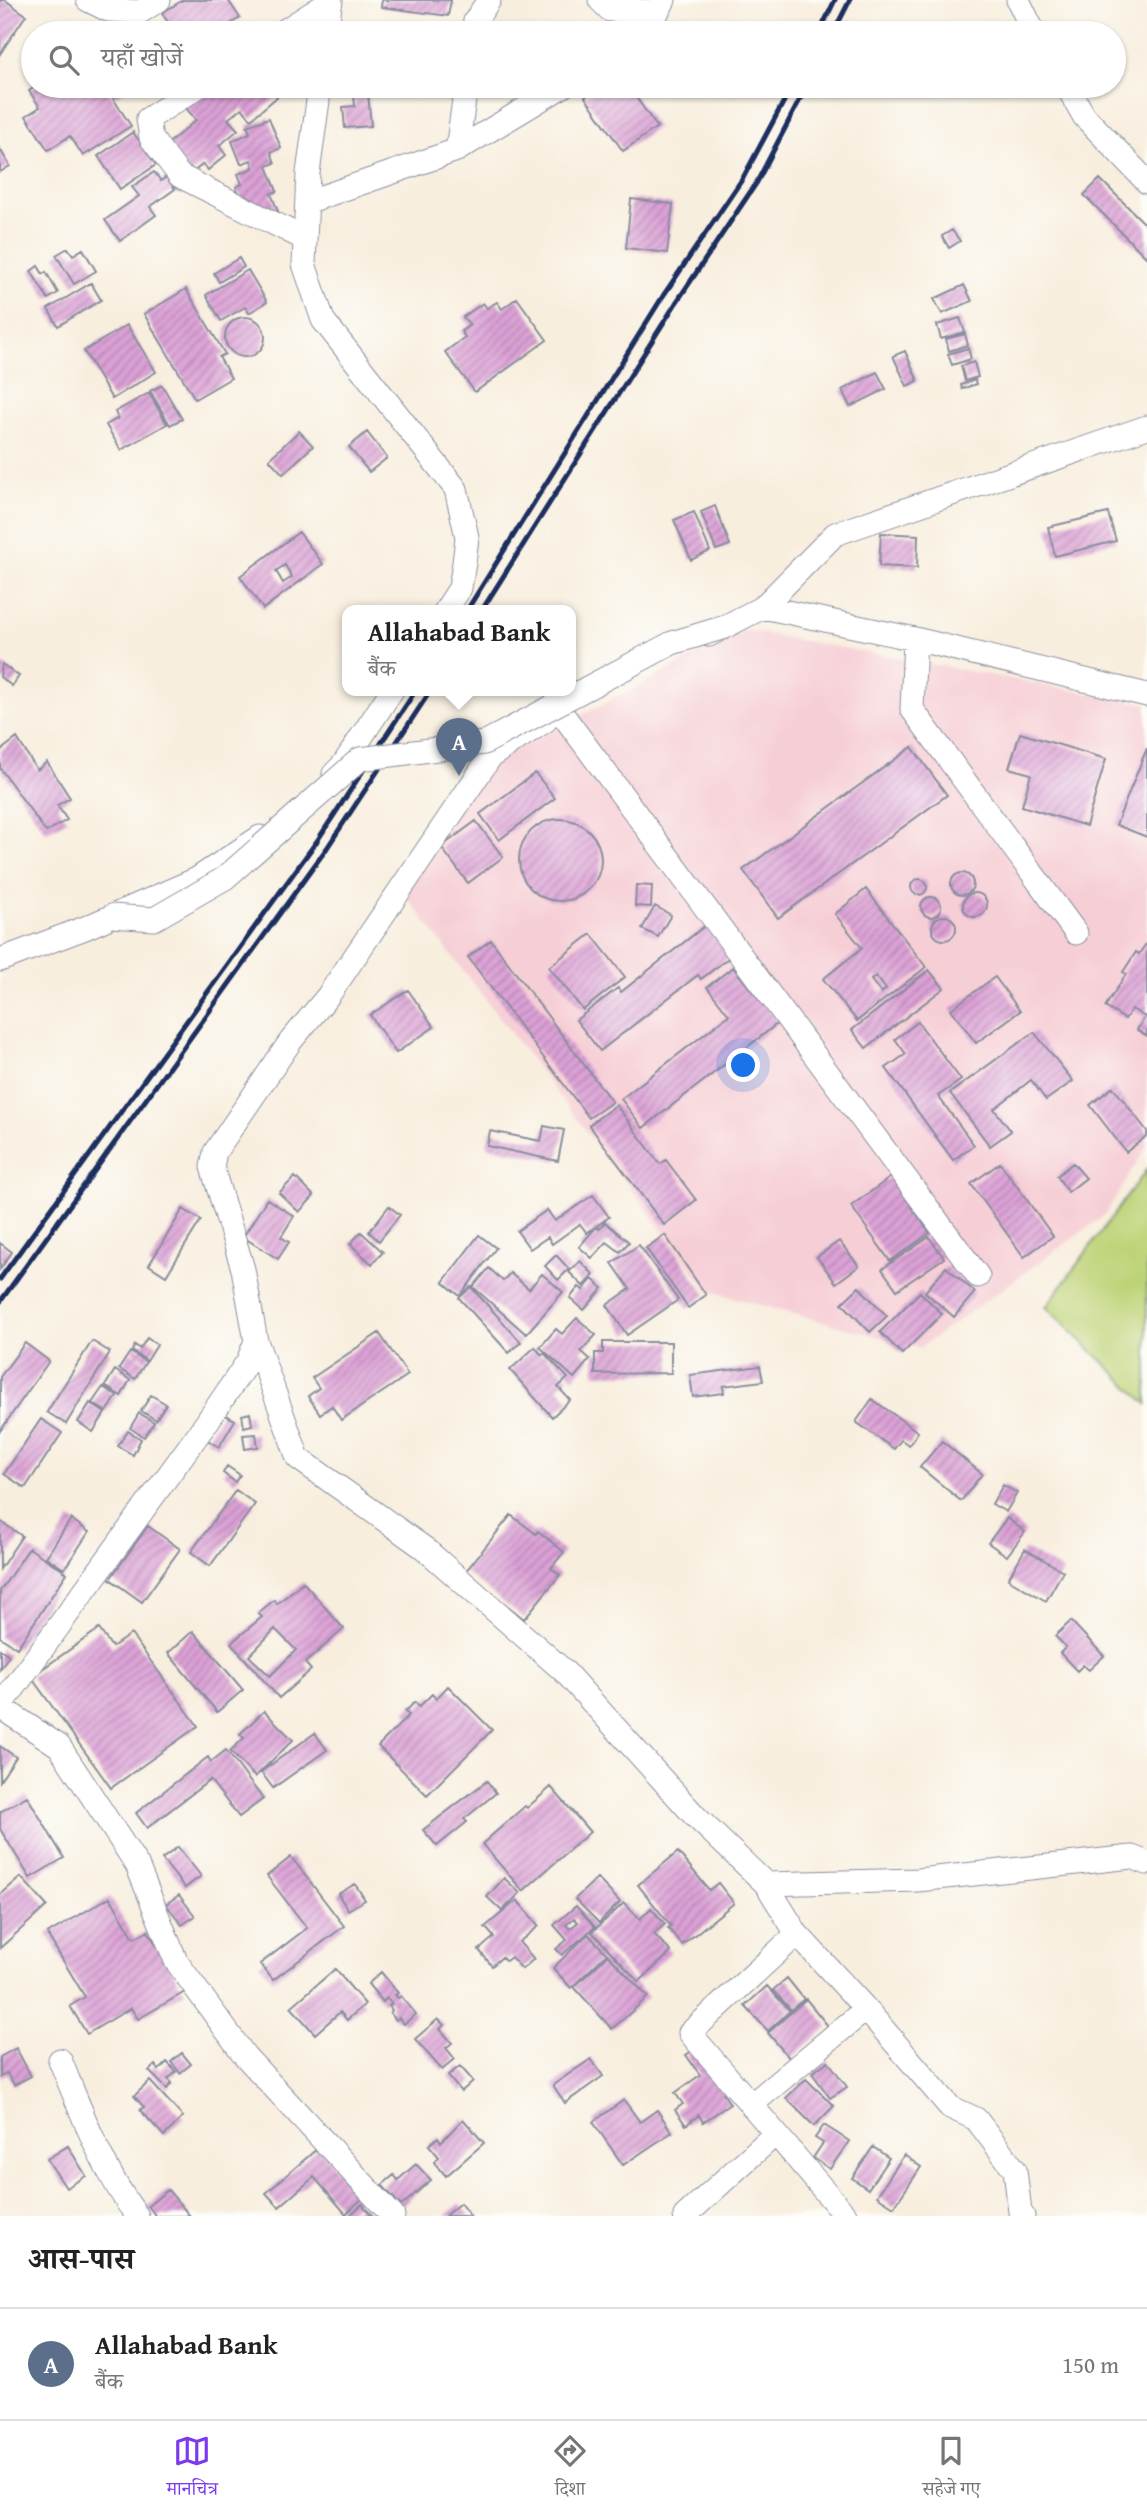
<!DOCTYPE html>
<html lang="hi">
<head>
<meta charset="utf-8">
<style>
  :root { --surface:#fff; --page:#f6f6f6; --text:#222; --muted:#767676; --line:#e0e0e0; --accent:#7c3aed }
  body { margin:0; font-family:"Gentium Book Plus","Noto Serif Devanagari",serif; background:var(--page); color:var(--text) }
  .you { position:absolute; left:744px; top:1066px; width:24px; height:24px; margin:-18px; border:5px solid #fff; border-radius:50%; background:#1a73e8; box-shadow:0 0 0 10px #1a73e833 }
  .badge { display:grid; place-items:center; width:46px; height:46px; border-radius:50%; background:var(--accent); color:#fff; font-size:23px; font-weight:700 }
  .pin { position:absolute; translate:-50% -58px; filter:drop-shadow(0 2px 4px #0008) }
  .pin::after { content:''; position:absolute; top:37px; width:24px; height:21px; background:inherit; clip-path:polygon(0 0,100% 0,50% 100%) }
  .popup { position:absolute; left:342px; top:605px; width:234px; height:91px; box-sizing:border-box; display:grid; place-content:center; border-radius:14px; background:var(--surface); filter:drop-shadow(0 2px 5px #0005); font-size:23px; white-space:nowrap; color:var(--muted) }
  .popup b { font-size:26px; color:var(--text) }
  .popup::after { content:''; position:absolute; left:50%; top:100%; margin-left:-14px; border:14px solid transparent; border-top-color:var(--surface) }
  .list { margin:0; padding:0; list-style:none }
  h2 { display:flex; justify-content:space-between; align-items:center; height:91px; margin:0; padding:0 28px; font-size:30px }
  h2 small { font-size:23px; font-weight:400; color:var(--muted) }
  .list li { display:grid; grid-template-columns:46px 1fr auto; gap:21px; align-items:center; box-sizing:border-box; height:112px; padding:0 28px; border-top:2px solid var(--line) }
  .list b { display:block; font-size:26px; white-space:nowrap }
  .list p { margin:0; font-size:23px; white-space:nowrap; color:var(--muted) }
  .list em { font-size:23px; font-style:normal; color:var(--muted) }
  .icon { flex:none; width:38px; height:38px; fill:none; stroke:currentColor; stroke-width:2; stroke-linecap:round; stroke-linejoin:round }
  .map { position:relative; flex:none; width:1147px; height:2216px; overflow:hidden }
  .search { position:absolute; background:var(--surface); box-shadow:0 2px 5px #0004; left:21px; right:21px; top:21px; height:77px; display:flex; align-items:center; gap:18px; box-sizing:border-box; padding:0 24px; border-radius:38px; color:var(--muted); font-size:26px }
  .sheet { height:203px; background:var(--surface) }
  nav { display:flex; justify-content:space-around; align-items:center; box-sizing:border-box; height:98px; border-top:2px solid var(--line); background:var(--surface); font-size:19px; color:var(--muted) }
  nav a { display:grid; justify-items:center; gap:4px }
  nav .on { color:var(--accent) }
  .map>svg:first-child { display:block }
</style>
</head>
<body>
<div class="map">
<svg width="1147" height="2216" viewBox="0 0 1147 2216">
  <defs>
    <pattern id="building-hatch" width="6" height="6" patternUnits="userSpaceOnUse" patternTransform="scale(1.75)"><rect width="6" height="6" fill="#dca1d6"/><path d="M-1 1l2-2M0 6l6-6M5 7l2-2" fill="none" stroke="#b284b1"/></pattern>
  </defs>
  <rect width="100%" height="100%" fill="#fdfcf7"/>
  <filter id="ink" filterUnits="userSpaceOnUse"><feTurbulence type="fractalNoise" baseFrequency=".0143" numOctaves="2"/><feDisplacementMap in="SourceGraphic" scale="14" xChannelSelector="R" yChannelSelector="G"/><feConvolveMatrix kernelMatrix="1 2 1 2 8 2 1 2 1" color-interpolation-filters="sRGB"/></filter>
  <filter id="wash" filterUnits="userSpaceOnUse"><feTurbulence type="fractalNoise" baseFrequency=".00686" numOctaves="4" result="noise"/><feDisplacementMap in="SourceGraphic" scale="28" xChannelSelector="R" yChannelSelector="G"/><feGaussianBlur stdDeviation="1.57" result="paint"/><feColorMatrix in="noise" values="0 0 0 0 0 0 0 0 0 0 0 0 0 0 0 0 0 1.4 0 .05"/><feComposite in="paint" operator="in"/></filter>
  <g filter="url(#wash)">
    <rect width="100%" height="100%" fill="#f8eede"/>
    <path fill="#f6cfd6" d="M745,630l402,74v442l-42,69 -185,133 -211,-57 -316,-412 78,-106z"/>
    <path fill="#bed377" stroke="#6c816a" stroke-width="2" d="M1147,1169v235l-101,-97z"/>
    <g id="blocks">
      <path fill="url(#building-hatch)" fill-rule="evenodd" d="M0,0h5l21,15 -26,39z
        M183,0h45l12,18 -24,15h-41l-13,-20z
        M382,0h69l-3,16 -67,-9z
        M146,23l7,10h-23z
        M36,86h69l26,40 -48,30 -13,-20 -22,14 -22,-34 14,-9 -11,-16z
        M109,86h23l-16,10z
        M187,86h81l9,11 -26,22 -9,-11 -14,11 10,11 -19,16 7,9 -18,15 -5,-6 -12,10 -34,-21 39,-33 -21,-25z
        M601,86h27l29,41 -34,24 -38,-54z
        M368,93l3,33 -26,2 -2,-21 12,-1 -1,-11z
        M269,118l12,30 -10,4 4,11 -8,3 10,25 -6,3 7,17 -27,11 -15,-35 6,-3 -4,-10 15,-6 -2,-8 -10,4 -9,-23 18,-8 -3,-7z
        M133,132l23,33 -36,24 -22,-33z
        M0,149l10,17 -10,6z
        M154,172l7,9 5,-4 9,12 -25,18 6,8 -36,26 -15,-21 34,-24 -7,-9z
        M1100,179l47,47v32l-63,-63z
        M631,199l42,5 -6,49 -41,-5z
        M952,230l8,11 -11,7 -7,-12z
        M68,248l5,7 10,-6 13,22 -22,13 -18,-29z
        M239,258l5,9 -25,15 -5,-9z
        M38,266l5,8 3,-2 12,21 -10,6 -17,-28z
        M248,270l19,32 -18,11 -4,-6 -24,14 -15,-26z
        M91,283l10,17 -43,26 -10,-17z
        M964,285l8,16 -30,13 -8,-15z
        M186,289l39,65 -6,3 12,21 -36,21 -51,-85z
        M517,298l30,42 -72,52 -30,-40 20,-15 -4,-6 9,-6 -7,-8 20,-14 4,5 10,-6 5,7z
        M225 337a20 20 0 1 1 40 0a20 20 0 1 1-40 0Z
        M960,318l5,14 -24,7 -4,-14z
        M127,325l29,47 -44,27 -28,-48z
        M965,334l3,11 -19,6 -3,-12z
        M968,348l3,11 -19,6 -4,-11z
        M905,351l13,30 -11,5 -14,-30z
        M974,362l4,15 -13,4 -4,-15z
        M877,372l9,17 -36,18 -8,-17z
        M975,380l1,4 -14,5 -1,-4z
        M162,385l20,34 -12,6 -20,-34z
        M149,393l18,31 -46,26 -15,-25 12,-7 -3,-6z
        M299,431l14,15 -30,28 -14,-15z
        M367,432l20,26 -18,14 -20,-25z
        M715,506l15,39 -14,5 -15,-38z
        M694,512l16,39 -19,9 -17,-40z
        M1108,513l8,28 -61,15 -7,-29z
        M299,532l24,32 -60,45 -23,-33zM285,565l7,12 -9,6 -7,-12z
        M881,533l37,2 -1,33 -38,-2z
        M2,664l17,12 -7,10 -12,-9z
        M1020,733l86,26 -20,67 -64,-20 9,-32 -22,-6z
        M17,738l20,32 10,-8 23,36 -13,7 10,15 -21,12 -46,-64v-17z
        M912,747l35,48 -169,123 -35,-48z
        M1147,748v89l-31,-12z
        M535,773l20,25 -56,42 -19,-26z
        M519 860a41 41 0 1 1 82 0a41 41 0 1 1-82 0Z
        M476,821l27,36 -35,26 -27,-36z
        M951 884a11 11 0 1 1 22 0a11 11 0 1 1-22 0Z
        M911 887a8 8 0 1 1 16 0a8 8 0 1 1-16 0Z
        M636,885l16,1 -1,21 -16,-1z
        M866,889l60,78 -69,54 -34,-42 39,-31 -27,-34zM876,976l10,13 -5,4 -10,-13z
        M963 905a12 12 0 1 1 24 0a12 12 0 1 1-24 0Z
        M921 907a10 10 0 1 1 20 0a10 10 0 1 1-20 0Z
        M655,906l16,9 -13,22 -16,-8z
        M932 928a12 12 0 1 1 24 0a12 12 0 1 1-24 0Z
        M706,925l25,31 -30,23 -3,-4 -98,76 -24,-31 42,-32 3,4z
        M591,934l34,43 -42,33 -34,-43z
        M491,940l121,162 -23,16 -121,-161z
        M1147,942v94l-10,-6 8,-13 -13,-8 -7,10 -20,-12 21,-33 -3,-2 13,-20 3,2z
        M733,967l45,56 -135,105 -22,-29 108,-84 -22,-28z
        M929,970l15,18 -78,60 -14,-18z
        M995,977l25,34 -44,32 -25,-34z
        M408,990l26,37 -38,26 -26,-38z
        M918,1022l43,58 -23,16 36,49 -21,15 -67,-92 20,-14 -11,-15z
        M1034,1032l39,49 -27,19 -15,-20 -37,29 17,22 -21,15 -40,-53z
        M1113,1087l34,44v5l-21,16 -36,-47z
        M616,1105l44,59 6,-4 30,40 -32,25 -75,-100z
        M544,1126l20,4 -6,31 -71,-15 3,-15 51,10z
        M1000,1163l53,73 -29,21 -53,-73z
        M1073,1163l13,15 -18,14 -11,-16z
        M295,1177l19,19 -15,16 -20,-19z
        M891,1177l39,56 -40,28 -39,-55z
        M593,1195l16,22 -22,16 -7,-9 -28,20 -4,-7 -18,12 -13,-18 30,-21 8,11z
        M267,1199l27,17 -13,21 8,5 -11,17 -35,-22z
        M389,1206l11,9 -21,26 -10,-9z
        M183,1209l18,11 -35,56 -17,-11z
        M605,1222l24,20 -9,10 -13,-10 -15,16 -13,-11 17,-20 3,2z
        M361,1232l22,20 -11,12 -22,-20z
        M479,1235l17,13 -36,48 -17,-14z
        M665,1235l41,60 -18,13 -42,-60z
        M929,1237l15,21 -47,32 -15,-21z
        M839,1241l20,25 -23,17 -19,-26z
        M0,1243l12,9 -12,17z
        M639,1245l39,55 -51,35 -20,-30 23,-16 -18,-26z
        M556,1255l13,14 -11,11 -13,-14z
        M580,1261l14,14 -11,11 -14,-14z
        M946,1267l29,25 -21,25 -29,-25z
        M489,1268l14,13 7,-8 19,16 13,-15 21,18 -37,42 -53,-47z
        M592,1279l11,9 -19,22 -14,-12 9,-11 4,3z
        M471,1287l50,55 -12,11 -50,-55z
        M859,1287l28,29 -17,16 -28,-29z
        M920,1292l22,22 -40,40 -22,-22z
        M577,1318l19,17 -15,16 9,8 -16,19 -34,-31 16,-18 6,5z
        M379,1333l29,42 -67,45 -9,-14 -12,8 -12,-18 11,-8 -7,-10z
        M147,1338l10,7 -10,16 -15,-10 3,-6 5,4z
        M92,1341l18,11 -44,72 -19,-12z
        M603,1342h68v31l-76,1v-21h8z
        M25,1343l24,18 -49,70v-54z
        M535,1347l7,8 2,-2 24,25 -10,9 12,13 -18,17 -42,-47z
        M130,1352l16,10 -11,17 -16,-10z
        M760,1366l3,15 -40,5 1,7 -31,4 -3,-22z
        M115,1370l15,10 -9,16 -16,-10z
        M103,1387l14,9 -10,16 -15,-9z
        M151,1395l15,9 -10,16 -15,-9z
        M872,1399l46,33 -9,13 -8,-5 -7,9 -38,-27z
        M90,1403l15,10 -12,19 -15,-10z
        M139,1413l15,9 -10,15 -14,-9z
        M222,1413l13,7 -16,27 -13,-8z
        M250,1413l2,12 -8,2 -2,-12z
        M41,1419l21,14 -37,55 -21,-14z
        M128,1431l13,8 -8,16 -15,-9z
        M256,1434l2,13 -13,2 -2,-14z
        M942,1441l40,33 -21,27 -41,-34z
        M227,1466l13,9 -5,7 -12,-9z
        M1003,1485l14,8 -11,19 -14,-8z
        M236,1490l19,14 -45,62 -19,-14z
        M511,1515l25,19 2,-3 26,21 -13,16 9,7 -36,44 -59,-47z
        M1007,1518l18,14 -18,24 -19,-13z
        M71,1519l18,13 -25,37 -18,-12z
        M0,1521l22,15 -22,33z
        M148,1526l32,23 -38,53 -32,-23z
        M29,1548l38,25 -50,75 -17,-11v-46z
        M1025,1549l38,22 -17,30 -38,-22z
        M303,1582l41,47 -39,34 6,7 -32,28 -48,-55 31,-26 -4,-4 16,-13 3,4zM275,1629l21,21 -26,26 -21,-20z
        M1071,1621l33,35 -15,14 -6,-5 -6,6 -17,-18 6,-6 -11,-11z
        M99,1629l13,18 19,-13 67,92 -87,62 -80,-111z
        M193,1631l50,59 -26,22 -49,-59z
        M0,1649l9,6 -9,14z
        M448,1686l44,44 -65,65 -49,-49 31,-31 -4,-3 10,-10 4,5 13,-13 4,5z
        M264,1711l29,29 -38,37 -25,-26 14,-13 -4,-4z
        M315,1733l12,17 -54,38 -12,-16z
        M0,1746l16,11 -16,24z
        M226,1750l37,49 -24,18 -29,-37 -63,48 -11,-15 72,-56 3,5z
        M487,1781l9,12 -32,26 3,3 -30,24 -14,-16z
        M551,1787l39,45 -67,59 -41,-47 43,-38 2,2z
        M27,1796l37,62 -34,20 -30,-49v-17z
        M178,1847l23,29 -16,12 -23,-29z
        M678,1852l31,38 9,-7 16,20 -52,42 -14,-17 3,-2 -33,-41z
        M291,1857l53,69 -71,54 -13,-16 47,-36 -40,-52z
        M21,1877l26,29 -47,42v-53z
        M504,1878l16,15 -18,18 -15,-14z
        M597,1878l23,24 -21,21 -24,-24z
        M355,1884l10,16 -17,10 -10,-16z
        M179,1895l16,21 -13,9 -16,-21z
        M110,1897l24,41 14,-7 37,61 -47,27 -7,-11 -44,26 -17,-28 15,-9 -38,-63z
        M517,1900l22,26 -20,16 15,17 -12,10 -11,-12 -5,4 -4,-4 -10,9 -13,-16 15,-13 -9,-10z
        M624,1903l16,16 11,-11 14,16 -11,10 17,18 -32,30 -47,-50z
        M576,1906l19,21 -33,28 -6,-6 11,-9 -13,-15zM574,1918l4,4 -8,7 -4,-4z
        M588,1934l19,20 -36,34 -18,-20z
        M608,1955l40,42 -36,32 -38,-42z
        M335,1969l30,35 -18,16 -7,-8 -25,22 -24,-27z
        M381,1972l17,21 -3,2 3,3 3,-2 15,18 -12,10 -5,-6 -3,2 -6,-7 2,-3 -3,-4 3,-2 -5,-6 -4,4 -15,-18z
        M787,1978l17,21 -13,11 -18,-20z
        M767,1986l23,25 -22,20 -23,-25z
        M806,1999l22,27 -38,33 -22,-26z
        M438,2019l6,6 -4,4 12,14 -6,5 9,11 -13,11 -27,-31z
        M16,2048l15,28 -17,9 -7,-12 -7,4v-20z
        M696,2048l30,43 -3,2 7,11 -27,18 -4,-7 -13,10 -11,-15 8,-6 -8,-11 25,-18 -14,-20z
        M182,2053l9,11 -11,9 -9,-11z
        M591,2059l12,17 -38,27 -12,-18z
        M828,2061l19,26 -17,11 -18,-25z
        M167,2062l9,10 -8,7 4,4 -5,6 -18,-18 6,-6 4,5z
        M460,2066l13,15 -12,11 -13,-16z
        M806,2079l28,27 -20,20 -28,-28z
        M150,2081l33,36 -19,19 -24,-26 4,-3 -10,-11z
        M624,2100l16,22 17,-12 15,22 -49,33 -30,-43z
        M463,2119l21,24 -38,33 -12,-14 5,-5 -10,-12 9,-8 3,5z
        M824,2125l25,16 -19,28 -17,-11 10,-15 -8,-5z
        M68,2146l18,30 -20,12 -19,-29z
        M873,2147l16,11 -21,31 -16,-11z
        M318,2148l44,51 -16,15 -32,-37 -35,30 -13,-14z
        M904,2155l17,12 -27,40 -17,-11z
        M416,2164l15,16 -30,26 -19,-21 12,-10 4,5z
        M168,2190l22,26h-34l-8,-10z
        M460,2203l10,13h-25z
        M362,2204l10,12h-23z"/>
    </g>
  </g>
  <g filter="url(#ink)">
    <use href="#blocks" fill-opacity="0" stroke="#8a8e9e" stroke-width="2"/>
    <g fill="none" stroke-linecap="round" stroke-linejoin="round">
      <g stroke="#8a8e9e" stroke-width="25">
        <path id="minor" d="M88,0l20,10 32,2 19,-12
          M600,0l10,10 48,1 6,-11
          M1018,0l16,33
          M281,33l50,-32
          M326,33l5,-33
          M473,33l2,-12 14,-21
          M618,33l18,-23
          M199,86l-51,33 3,19 29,38 125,63
          M320,86l-12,87 -4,91 19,56 133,169 11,48 -3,26 -4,25 -14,22
          M1067,86l17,30 63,66
          M457,150l106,-64
          M307,202l150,-52 9,-64
          M763,607l152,32 232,56
          M709,635l54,-28 72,-73 312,-107
          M915,639l-3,70 164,224
          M560,711l418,565
          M334,774l9,-9 49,-75
          M0,960l85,-32 112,-49 63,-42
          M256,1341l42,117 126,90 141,124 130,144 71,68 152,-4 214,-23 15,6
          M0,1707l207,-285 41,-61 8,-20 -13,-72 -31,-102 3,-15 75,-110 38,-46 163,-240 54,-35
          M0,1707l59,39 78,119 39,96 69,95 148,160
          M766,1884l31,50 69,75 84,98 26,12 39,51 5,42 3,4
          M797,1934l-107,99 156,183
          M60,2060c22,53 42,109 77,156
          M751,2105l115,-96
          M685,2216l89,-81"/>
      </g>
      <use href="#minor" stroke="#fff" stroke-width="23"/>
      <path stroke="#1b2f5e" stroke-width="5" d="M819,33l16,-33
        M833,33l17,-33
        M467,610l196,-314 80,-118 49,-92
        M482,610l194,-307 81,-121 50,-96
        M0,1279l317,-438 99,-151
        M0,1302l327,-454 104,-158"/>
      <g stroke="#8a8e9e" stroke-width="25" stroke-linecap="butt">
        <path id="minor-bridge" d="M112,916l42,3 71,-41 135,-119 124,-16 188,-100 53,-16"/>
      </g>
      <use href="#minor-bridge" stroke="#fff" stroke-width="23"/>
    </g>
  </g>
</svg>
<div class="you"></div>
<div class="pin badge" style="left:459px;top:776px;background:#5c6f8a">A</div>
<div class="popup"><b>Allahabad Bank</b>बैंक</div>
<div class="search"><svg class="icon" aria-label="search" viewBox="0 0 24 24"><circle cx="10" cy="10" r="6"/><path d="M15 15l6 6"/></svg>यहाँ खोजें</div>
</div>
<section class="sheet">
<h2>आस-पास<small></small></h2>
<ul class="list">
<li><span class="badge" style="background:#5c6f8a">A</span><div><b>Allahabad Bank</b><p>बैंक</p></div><em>150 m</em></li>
</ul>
</section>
<nav>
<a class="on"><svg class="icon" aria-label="map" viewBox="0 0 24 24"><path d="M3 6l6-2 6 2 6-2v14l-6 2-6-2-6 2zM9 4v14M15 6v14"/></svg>मानचित्र</a>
<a><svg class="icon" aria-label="directions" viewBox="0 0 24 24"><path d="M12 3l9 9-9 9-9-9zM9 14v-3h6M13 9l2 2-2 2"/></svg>दिशा</a>
<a><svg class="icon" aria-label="saved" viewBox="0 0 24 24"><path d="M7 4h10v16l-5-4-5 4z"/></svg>सहेजे गए</a>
</nav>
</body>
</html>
